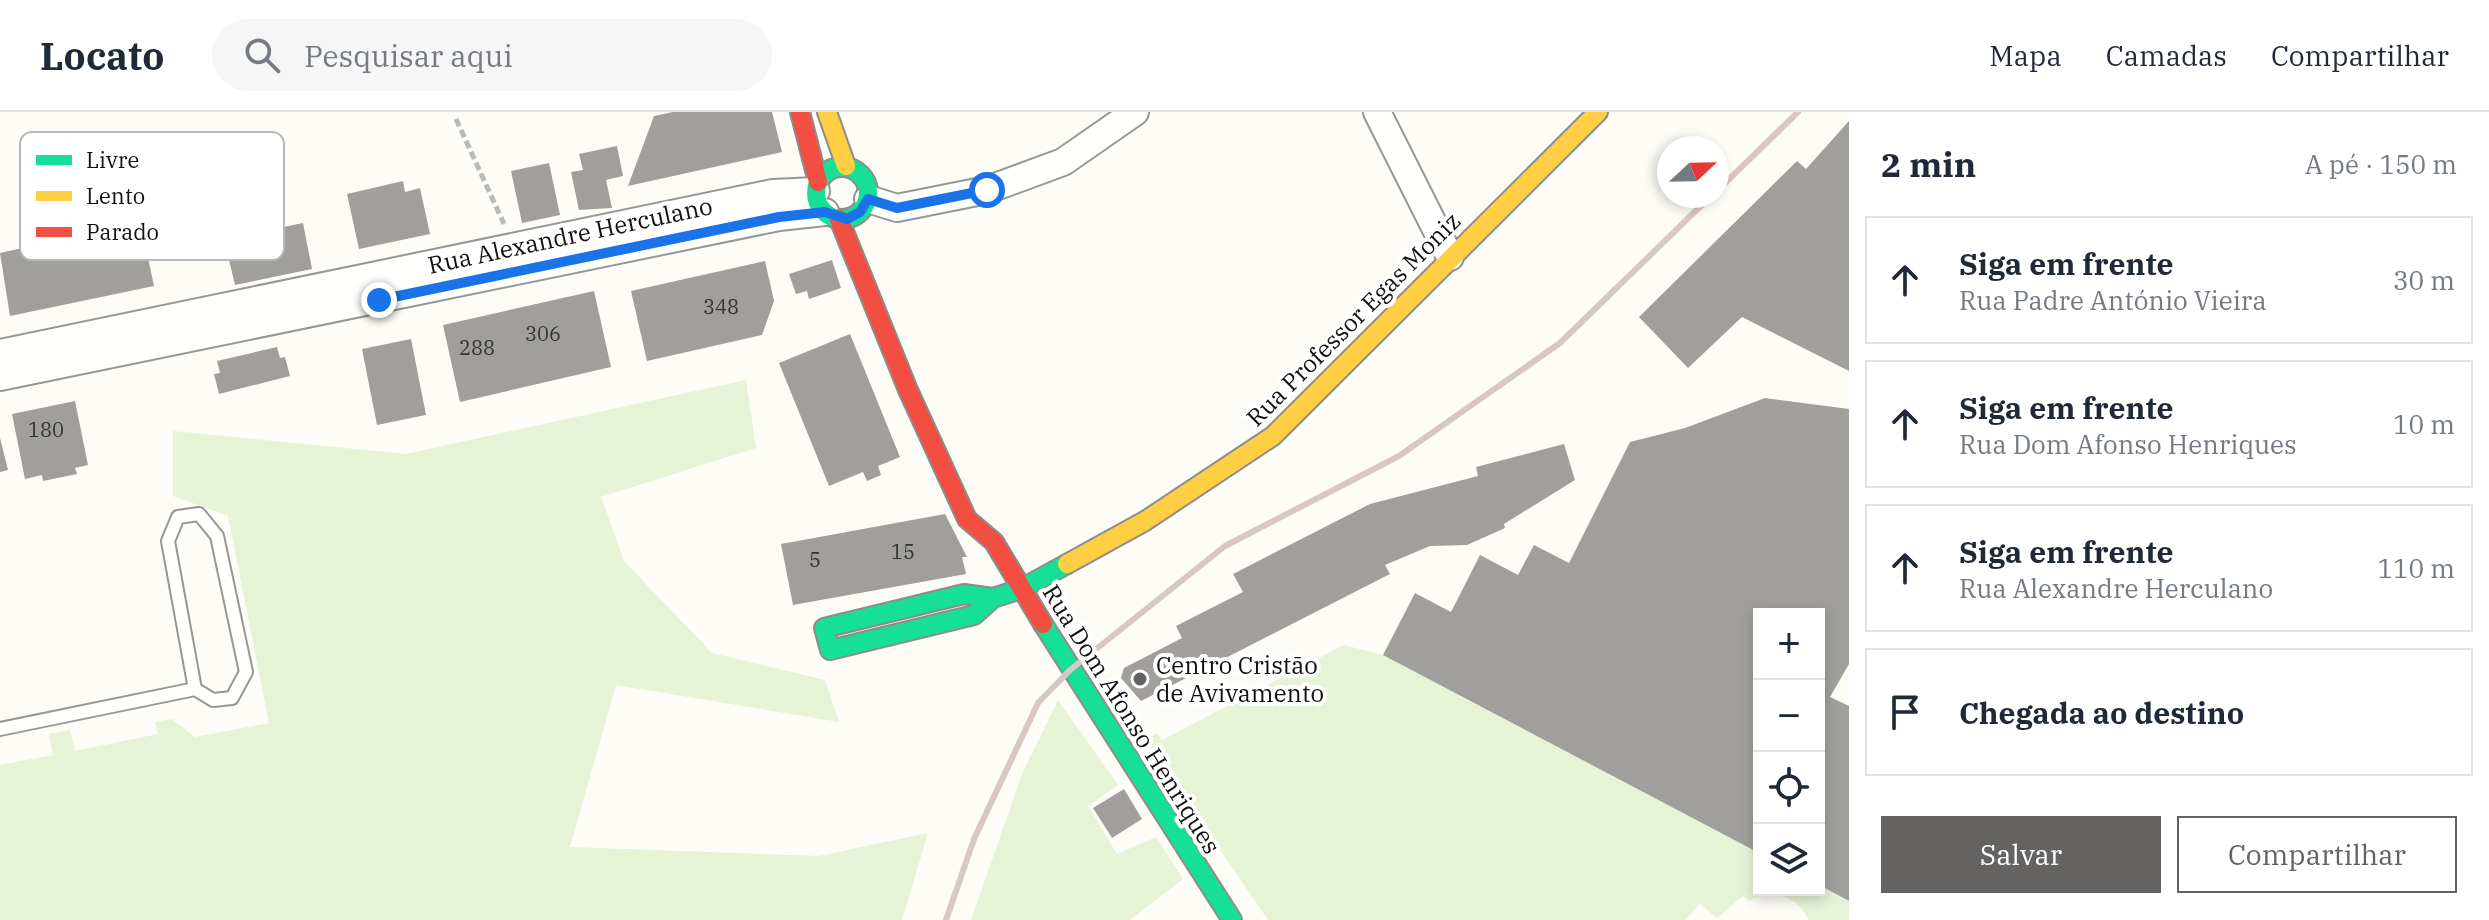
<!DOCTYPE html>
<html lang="pt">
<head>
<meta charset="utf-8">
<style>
  :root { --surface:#fff; --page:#f6f6f7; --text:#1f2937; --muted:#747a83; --line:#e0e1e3; --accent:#646362 }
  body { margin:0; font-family:"IBM Plex Serif",serif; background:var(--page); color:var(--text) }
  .controls { position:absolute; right:24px; bottom:24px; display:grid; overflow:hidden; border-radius:0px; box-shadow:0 4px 12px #0003 }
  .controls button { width:72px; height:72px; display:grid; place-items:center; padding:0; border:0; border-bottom:2px solid var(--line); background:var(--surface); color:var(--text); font:40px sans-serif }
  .compass { position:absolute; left:1657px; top:24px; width:72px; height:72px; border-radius:50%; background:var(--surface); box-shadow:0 4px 12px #0003; rotate:68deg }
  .stop { position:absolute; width:24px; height:24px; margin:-18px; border:6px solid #1a73e8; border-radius:50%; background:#fff }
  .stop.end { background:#1a73e8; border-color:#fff; box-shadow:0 2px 8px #0008 }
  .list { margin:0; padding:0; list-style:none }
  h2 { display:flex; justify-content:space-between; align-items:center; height:104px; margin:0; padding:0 32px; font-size:34px }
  h2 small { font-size:26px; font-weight:400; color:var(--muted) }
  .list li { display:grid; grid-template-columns:52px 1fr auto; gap:24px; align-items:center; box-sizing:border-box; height:128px; margin:0 16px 16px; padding:0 16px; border:2px solid var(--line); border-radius:0px }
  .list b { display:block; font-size:30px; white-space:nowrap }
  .list p { margin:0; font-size:26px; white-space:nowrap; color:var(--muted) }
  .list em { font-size:26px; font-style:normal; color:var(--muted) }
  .actions { display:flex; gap:16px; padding:24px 32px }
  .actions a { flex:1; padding:18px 0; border:2px solid var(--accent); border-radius:0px; text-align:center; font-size:28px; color:var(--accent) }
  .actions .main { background:var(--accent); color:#fff }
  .icon { flex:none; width:44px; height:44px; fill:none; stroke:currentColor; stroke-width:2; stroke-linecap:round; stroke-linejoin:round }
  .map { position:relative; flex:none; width:1849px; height:808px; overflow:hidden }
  header { display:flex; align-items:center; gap:48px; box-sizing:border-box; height:112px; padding:0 40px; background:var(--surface); border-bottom:2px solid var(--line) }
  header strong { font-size:38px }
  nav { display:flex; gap:44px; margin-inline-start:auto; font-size:28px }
  .search { width:560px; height:72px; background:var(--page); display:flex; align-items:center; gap:20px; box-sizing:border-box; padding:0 28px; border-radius:44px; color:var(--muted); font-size:30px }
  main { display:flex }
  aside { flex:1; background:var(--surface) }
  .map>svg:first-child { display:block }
</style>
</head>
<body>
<header>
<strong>Locato</strong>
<div class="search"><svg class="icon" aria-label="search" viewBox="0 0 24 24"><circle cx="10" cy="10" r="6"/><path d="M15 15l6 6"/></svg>Pesquisar aqui</div>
<nav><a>Mapa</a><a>Camadas</a><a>Compartilhar</a></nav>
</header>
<main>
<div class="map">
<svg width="1849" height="808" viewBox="0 0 1849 808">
  <rect width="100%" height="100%" fill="#fdfcf7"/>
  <path fill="#e7f3d7" d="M746,268l10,68 -155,49 23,64 88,92 113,27 14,42 -223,-37 -46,162 249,9 109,-23 -26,87h-902v-155l53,-10 -4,-21 21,-4 5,21 83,-17 -3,-12 17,-3 23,18 74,-14 -41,-207 -55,-20v-65l233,23z
    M1344,533l39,10 376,198v37h60v-5l30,16v19h-40c-13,-25 -36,-32 -60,-19l-6,-5 -26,22 -17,-14 -15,16h-417l-123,-180 12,-7 5,7z
    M1058,588l60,85 -30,21 29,48 39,-17 27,42 -53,41h-159l51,-146z"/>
  <path fill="#a19f9c" d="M673,0h99l10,40 -154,34 26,-70z
    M1849,9v250l-107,-54 -54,51 -49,-51 158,-156 9,8z
    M617,34l6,30 -17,4 6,28 -33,2 -8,-38 12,-2 -4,-16z
    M549,51l11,52 -38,8 -11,-52z
    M403,69l2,11 15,-4 10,46 -71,15 -12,-55z
    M303,111l9,46 -77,16 -11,-46z
    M142,118l12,56 -144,30 -10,-63 67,-15 2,7z
    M832,148l9,28 -32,11 -2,-8 -11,3 -7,-20z
    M765,149l9,40 -12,34 -115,26 -16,-70z
    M594,179l17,76 -151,35 -17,-77z
    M850,222l50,123 -22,9 3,9 -14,6 -4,-9 -34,14 -50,-123z
    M411,227l15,76 -49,10 -15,-76z
    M277,235l3,11 5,-1 5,19 -71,18 -5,-20 6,-1 -3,-12z
    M1765,286l84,11v255l-19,33 19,9v195l-30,-16v-271h-60v239l-376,-198 32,-62 36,19 29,-57 38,20 16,-30 35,18 61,-121 55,-14z
    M75,289l13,64 -13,3 2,6 -34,7 -1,-6 -17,4 -13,-65z
    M0,326l8,32 -8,2z
    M1564,332l11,36 -71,44 1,4 -38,17 -37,1 -45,19 5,9 -249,127 -20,-23 3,-10 58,-30 -6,-12 67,-34 -10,-18 137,-70 108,-28 -2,-9z
    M945,402l22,43h-5l4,17 -173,31 -12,-61z
    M1124,677l18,30 -30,19 -19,-30z"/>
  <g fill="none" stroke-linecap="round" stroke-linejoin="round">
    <g stroke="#979795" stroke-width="16">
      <path id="lane" d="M0,617l195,-40 18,11 19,-2 14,-26 -29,-136 -18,-22 -21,3 -10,24 27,148"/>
    </g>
    <g stroke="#979795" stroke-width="30">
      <path id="street" d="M1377,0l73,145
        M868,87l29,9 90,-18 76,-28 72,-50
        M0,241l773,-160 43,-2
        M0,265l779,-160 46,-5"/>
    </g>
    <g stroke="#8e8d8b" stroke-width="22">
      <path id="fast" d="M816 81a26 26 0 1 1 52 0a26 26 0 1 1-52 0Z
        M993,486l-19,17 -144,35 -6,-22 140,-34 29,4 28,-9 46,-25
        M1043,512l189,296"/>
    </g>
    <g stroke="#8e8d8b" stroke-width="22">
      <path id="slow" d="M827,0l19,54
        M1067,452l78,-43 128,-85 325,-324"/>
    </g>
    <g stroke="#8e8d8b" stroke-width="22">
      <path id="jam" d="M800,0l18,70
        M839,107l69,171 59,129 27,23 49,82"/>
    </g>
    <path stroke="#b9b9b8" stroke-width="5" stroke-dasharray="8 4" stroke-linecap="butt" d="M456,7l48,105"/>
    <use href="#lane" stroke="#fffffe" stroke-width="12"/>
    <use href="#street" stroke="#fffffe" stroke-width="26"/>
    <use href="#fast" stroke="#16e098" stroke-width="18"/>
    <use href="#slow" stroke="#ffcf43" stroke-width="18"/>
    <use href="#jam" stroke="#f24e42" stroke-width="18"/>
    <path stroke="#d9c6c7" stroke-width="6" d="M1717,79l81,-79
      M946,808l28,-81 64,-136 32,-33 155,-124 174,-90 161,-113 151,-147"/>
  </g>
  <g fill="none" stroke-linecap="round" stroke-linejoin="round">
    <path stroke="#1a73e8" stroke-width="10" d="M379,188l400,-83 46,-5 22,7 13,-7 8,-13 29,9 90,-18"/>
  </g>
  <circle fill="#646362" stroke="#fff" stroke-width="3" cx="1140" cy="567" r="8"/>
  <g text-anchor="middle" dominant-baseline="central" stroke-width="8" stroke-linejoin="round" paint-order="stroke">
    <g font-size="20" fill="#353434">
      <text x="721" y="194">348</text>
      <text x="543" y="221">306</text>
      <text x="477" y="235">288</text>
      <text x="46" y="317">180</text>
      <text x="903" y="439">15</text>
      <text x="815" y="447">5</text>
    </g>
    <g font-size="24" fill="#111" stroke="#fff">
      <text transform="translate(570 123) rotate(-12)">Rua Alexandre Herculano</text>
      <text transform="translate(1353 207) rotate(-45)">Rua Professor Egas Moniz</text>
      <text transform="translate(1132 607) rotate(58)">Rua Dom Afonso Henriques</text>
    </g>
    <g font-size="24" fill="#111" stroke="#fff" text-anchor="start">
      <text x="1156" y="553">Centro Cristão<tspan x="1156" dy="28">de Avivamento</tspan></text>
    </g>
  </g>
  <rect x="20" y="20" width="264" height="128" rx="12" fill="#fff" stroke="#b8b8b8" stroke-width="2"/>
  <rect x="36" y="43" width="36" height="10" fill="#16e098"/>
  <rect x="36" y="79" width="36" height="10" fill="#ffcf43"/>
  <rect x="36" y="115" width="36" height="10" fill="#f24e42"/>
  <g font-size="22" fill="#111">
    <text x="86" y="56">Livre</text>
    <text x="86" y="92">Lento</text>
    <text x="86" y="128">Parado</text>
  </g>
</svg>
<div class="controls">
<button>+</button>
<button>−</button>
<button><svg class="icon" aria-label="locate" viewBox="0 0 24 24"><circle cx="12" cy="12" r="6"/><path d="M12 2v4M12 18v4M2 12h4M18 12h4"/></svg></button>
<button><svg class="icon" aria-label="layers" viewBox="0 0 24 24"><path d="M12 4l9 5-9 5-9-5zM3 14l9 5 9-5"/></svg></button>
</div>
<svg class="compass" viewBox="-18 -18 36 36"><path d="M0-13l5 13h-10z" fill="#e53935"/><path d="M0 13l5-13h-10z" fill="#747a83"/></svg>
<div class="stop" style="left:987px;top:78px"></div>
<div class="stop end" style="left:379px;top:188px"></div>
</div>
<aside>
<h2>2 min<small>A pé · 150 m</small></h2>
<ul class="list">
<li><svg class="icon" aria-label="ahead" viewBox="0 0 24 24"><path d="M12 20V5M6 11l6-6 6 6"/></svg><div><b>Siga em frente</b><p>Rua Padre António Vieira</p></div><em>30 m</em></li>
<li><svg class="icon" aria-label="ahead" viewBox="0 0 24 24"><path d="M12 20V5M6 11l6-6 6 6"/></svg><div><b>Siga em frente</b><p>Rua Dom Afonso Henriques</p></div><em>10 m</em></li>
<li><svg class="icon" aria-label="ahead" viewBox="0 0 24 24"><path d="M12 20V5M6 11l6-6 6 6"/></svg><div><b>Siga em frente</b><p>Rua Alexandre Herculano</p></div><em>110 m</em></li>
<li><svg class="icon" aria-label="arrive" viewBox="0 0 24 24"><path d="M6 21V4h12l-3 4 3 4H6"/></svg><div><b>Chegada ao destino</b></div></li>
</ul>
<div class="actions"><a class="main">Salvar</a><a>Compartilhar</a></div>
</aside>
</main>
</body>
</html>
